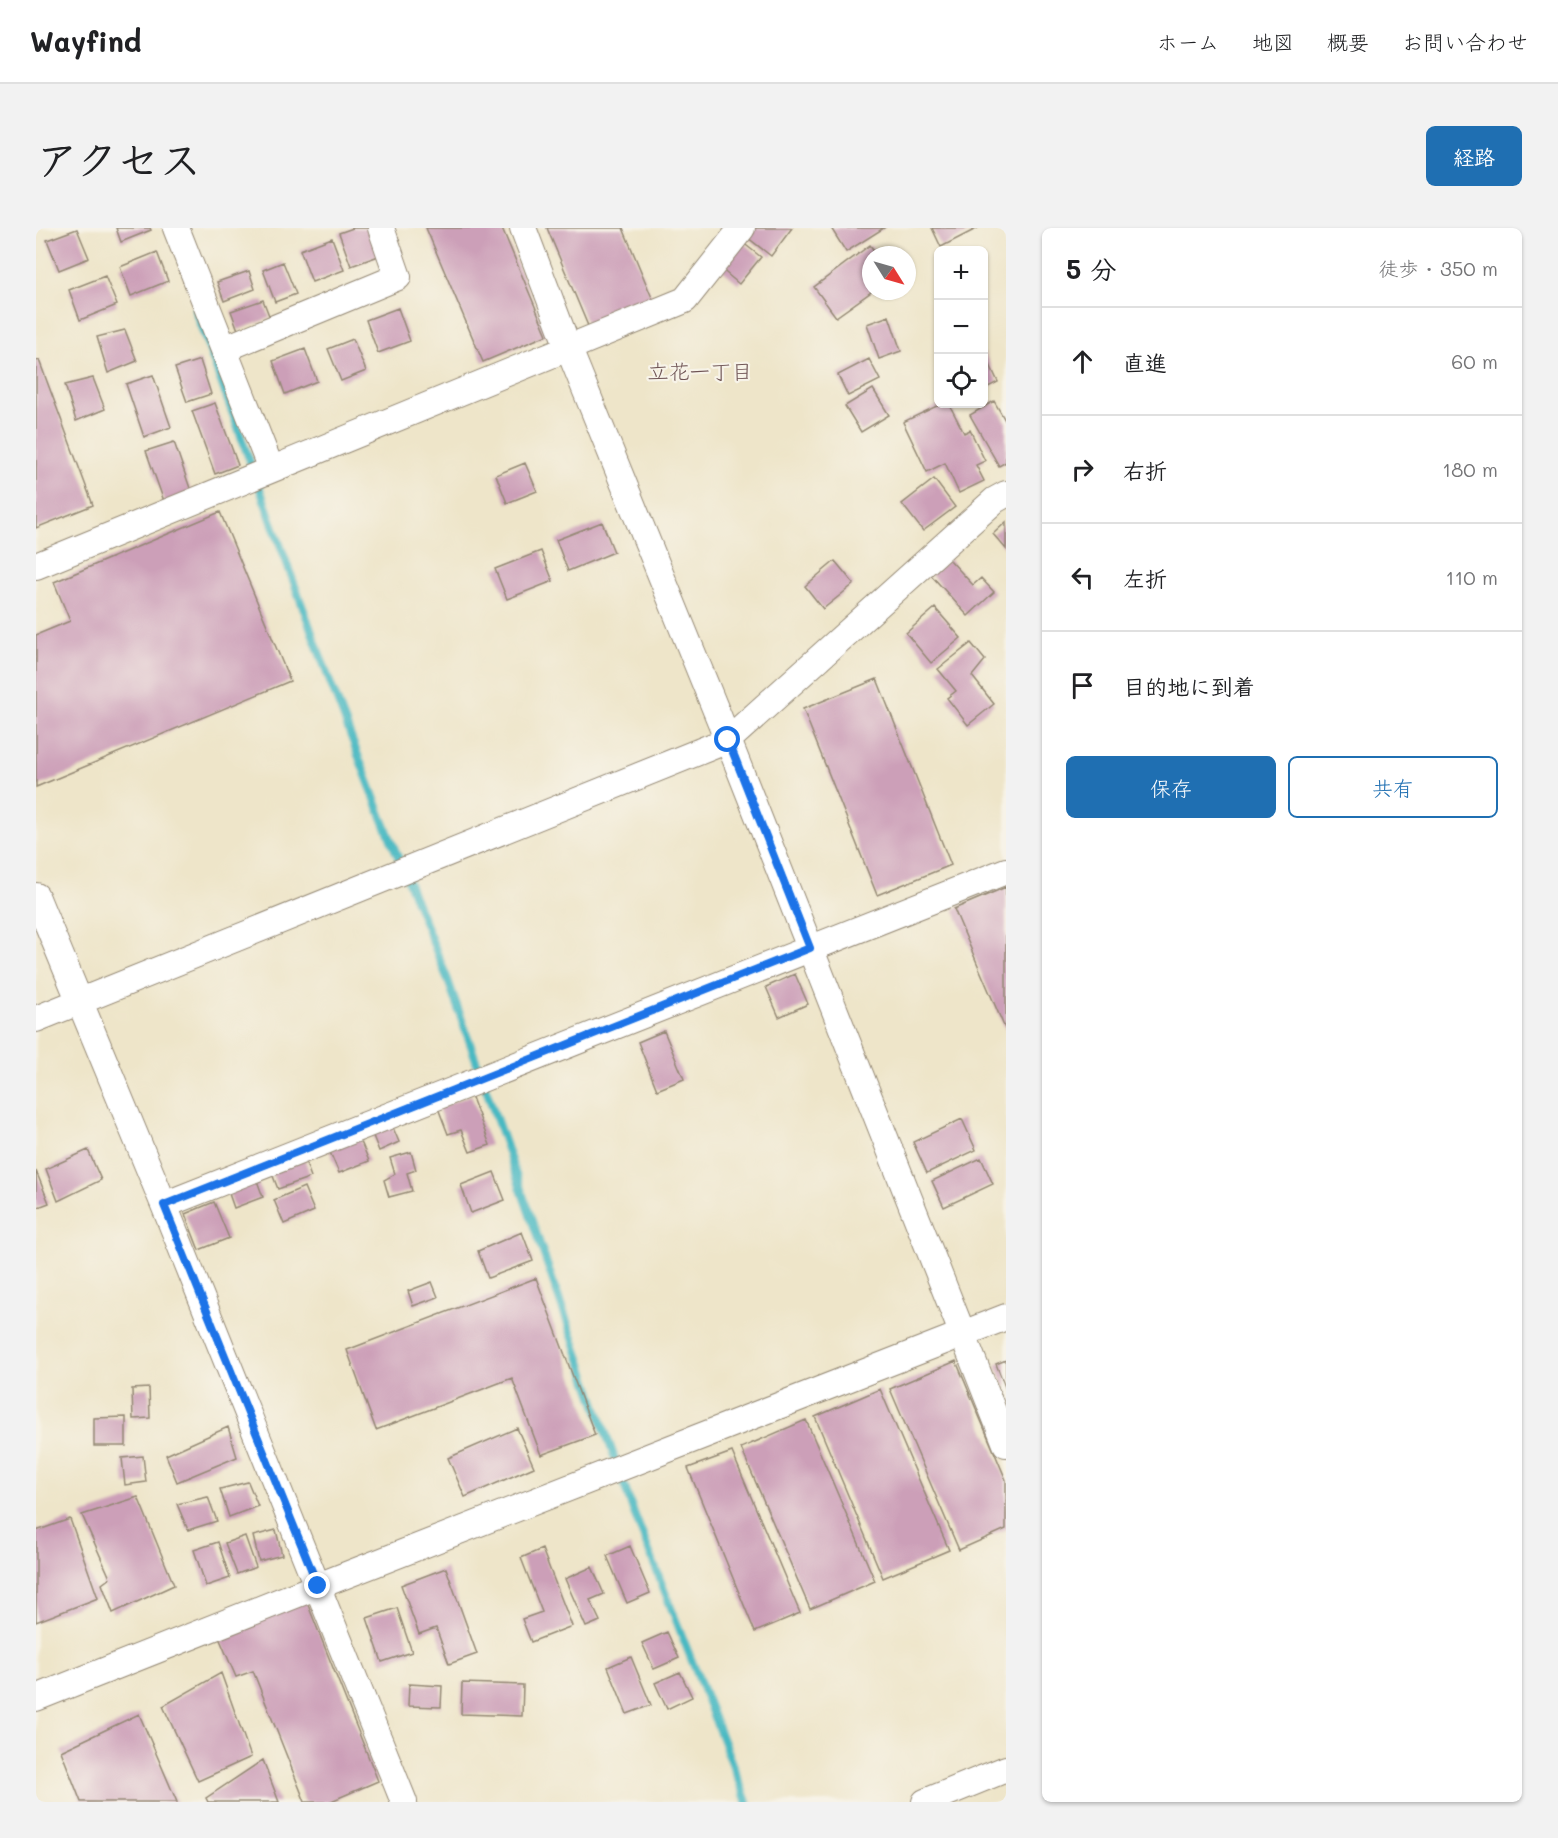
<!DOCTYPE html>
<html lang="ja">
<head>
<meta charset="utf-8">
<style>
  :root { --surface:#fff; --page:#f2f2f2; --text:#202124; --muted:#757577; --line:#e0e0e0; --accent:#1f6fb2 }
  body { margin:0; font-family:Mali,"Klee One",sans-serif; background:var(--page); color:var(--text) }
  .controls { position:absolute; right:18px; top:18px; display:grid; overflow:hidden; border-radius:9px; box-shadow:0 2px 4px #0004 }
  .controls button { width:54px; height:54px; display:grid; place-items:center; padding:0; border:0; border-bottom:2px solid var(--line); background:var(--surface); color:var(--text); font:30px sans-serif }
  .compass { position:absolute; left:826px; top:18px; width:54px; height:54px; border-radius:50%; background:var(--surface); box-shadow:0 2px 4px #0004; rotate:127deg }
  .stop { position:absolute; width:18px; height:18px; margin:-14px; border:4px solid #1a73e8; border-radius:50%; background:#fff }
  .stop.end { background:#1a73e8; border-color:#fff; box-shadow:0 2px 6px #0008 }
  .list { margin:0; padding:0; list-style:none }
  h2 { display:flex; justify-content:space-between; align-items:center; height:78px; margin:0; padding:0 24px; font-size:26px }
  h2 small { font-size:20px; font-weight:400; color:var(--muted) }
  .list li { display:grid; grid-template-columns:39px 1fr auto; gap:18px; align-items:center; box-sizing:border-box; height:108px; padding:0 24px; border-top:2px solid var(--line) }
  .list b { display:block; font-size:22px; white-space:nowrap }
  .list em { font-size:20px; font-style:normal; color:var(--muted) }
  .actions { display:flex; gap:12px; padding:18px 24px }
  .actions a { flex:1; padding:14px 0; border:2px solid var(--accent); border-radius:9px; text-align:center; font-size:21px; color:var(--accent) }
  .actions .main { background:var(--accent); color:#fff }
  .icon { flex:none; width:33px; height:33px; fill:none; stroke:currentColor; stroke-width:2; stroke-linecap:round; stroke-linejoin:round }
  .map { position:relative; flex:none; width:970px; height:1574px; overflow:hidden; border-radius:9px }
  header { display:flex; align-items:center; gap:36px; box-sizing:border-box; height:84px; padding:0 30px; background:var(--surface); border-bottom:2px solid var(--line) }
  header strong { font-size:28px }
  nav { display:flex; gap:33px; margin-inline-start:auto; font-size:21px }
  .intro { display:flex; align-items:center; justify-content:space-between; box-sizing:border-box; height:144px; padding:0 36px }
  h1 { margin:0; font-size:42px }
  .button { padding:15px 27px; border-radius:9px; background:var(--accent); color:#fff; font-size:21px; font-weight:700 }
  main { display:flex; gap:36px; padding:0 36px }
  aside { flex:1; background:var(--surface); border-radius:9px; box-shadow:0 2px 4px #0004 }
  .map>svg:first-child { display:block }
</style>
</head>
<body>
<header>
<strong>Wayfind</strong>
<nav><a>ホーム</a><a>地図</a><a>概要</a><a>お問い合わせ</a></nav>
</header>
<div class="intro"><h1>アクセス</h1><a class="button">経路</a></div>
<main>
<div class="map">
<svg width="970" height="1574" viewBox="0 0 970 1574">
  <rect width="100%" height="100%" fill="#f7f3e8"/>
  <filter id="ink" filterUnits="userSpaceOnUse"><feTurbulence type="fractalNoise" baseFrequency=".0167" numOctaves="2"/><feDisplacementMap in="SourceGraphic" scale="12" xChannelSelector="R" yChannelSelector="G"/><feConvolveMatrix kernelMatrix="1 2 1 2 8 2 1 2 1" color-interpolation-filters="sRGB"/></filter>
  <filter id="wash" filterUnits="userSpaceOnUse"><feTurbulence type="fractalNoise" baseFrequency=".008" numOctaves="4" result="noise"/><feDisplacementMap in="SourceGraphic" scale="24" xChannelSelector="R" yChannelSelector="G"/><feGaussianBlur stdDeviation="1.35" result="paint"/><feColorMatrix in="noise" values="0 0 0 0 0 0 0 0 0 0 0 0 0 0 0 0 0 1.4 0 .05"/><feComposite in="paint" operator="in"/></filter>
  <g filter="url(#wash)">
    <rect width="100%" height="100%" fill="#eee5c9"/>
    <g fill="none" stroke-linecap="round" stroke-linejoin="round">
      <path stroke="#4ab9c2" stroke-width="8" d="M159,82l135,372 51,133 67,165 183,525 116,297"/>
    </g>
    <g id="blocks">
      <path fill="#cc9fb8" d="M80,0h34l1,2 -30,12z
        M317,0h21l10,26 -33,12 -12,-33z
        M390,0h76l45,107 -64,27z
        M511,0h76l32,77 -64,28z
        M718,0h38l-21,28 -24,-19z
        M795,0h53l-38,24z
        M896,0h46l-37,19z
        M41,1l12,29 -30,12 -12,-30z
        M296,10l12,32 -32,12 -12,-32z
        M706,14l19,15 -22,27 -19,-16z
        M834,17l7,10h-6v37l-35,25 -22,-30z
        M121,24l11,29 -37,15 -11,-29z
        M247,34l13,32 -21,8 -12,-32z
        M213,43l6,18 -31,12 -7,-19z
        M69,48l12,29 -37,15 -11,-30z
        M227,72l7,18 -32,12 -7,-19z
        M362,80l12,33 -32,12 -12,-33z
        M853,88l12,35 -22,8 -12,-35z
        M89,102l12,31 -29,12 -11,-36z
        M317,111l13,32 -25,10 -13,-32z
        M269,121l12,32 -32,13 -12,-33z
        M948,124l14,30 -14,7z
        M833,131l11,21 -32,16 -10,-21z
        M3,132l54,145 -57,23v-167z
        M164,132l11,34 -24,8 -12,-34z
        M117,147l18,52 -27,10 -18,-53z
        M57,150l12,31 -29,12 -11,-36z
        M837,161l16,26 -28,17 -16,-26z
        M958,173l12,21v40l-7,4 -29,-51z
        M179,175l23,62 -23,9 -23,-63z
        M905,176h8l15,29 6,-3 15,31 -9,4 8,16 -25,12 -14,-30 -18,9 -24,-50z
        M138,214l18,52 -27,10 -19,-53z
        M489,235l12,28 -30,12 -11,-28z
        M898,251l21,28 -32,24 -21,-27z
        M184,284l70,169 -254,106v-152l34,-14 -16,-39z
        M566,294l12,30 -46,19 -12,-31z
        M970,294v27l-13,-15z
        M505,323l12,30 -46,18 -12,-30z
        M913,331l24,26 8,-7 13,14 -26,24 -37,-41z
        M799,333l19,23 -31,25 -18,-23z
        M899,380l26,30 -30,25 -25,-30z
        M935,415l14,17 -13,16 22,28 -26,21 -21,-27 9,-7 -18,-22z
        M841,451l74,186 -74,30 -74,-186z
        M970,659v144l-52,-122z
        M759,746l13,30 -29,13 -13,-30z
        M628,803l20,48 -27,11 -19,-48z
        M435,867l19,50 -20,7 -9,-22 -13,4 -10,-26z
        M926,891l14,31 -49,23 -14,-31z
        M355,895l8,19 -20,9 -8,-20z
        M323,909l10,24 -30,12 -10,-23z
        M52,922l13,30 -43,21 -12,-32z
        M375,924l5,18 -9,3 5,18 -23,6 -5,-17 11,-6 -5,-16z
        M268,930l7,19 -33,12 -7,-18z
        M945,930l12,26 -49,23 -12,-26z
        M0,943l13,32 -13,5z
        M458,944l11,28 -34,13 -10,-28z
        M220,950l7,19 -29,11 -7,-20z
        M268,959l10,24 -30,13 -10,-24z
        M178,974l15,36 -30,12 -14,-36z
        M486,1004l11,29 -45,17 -10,-27z
        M500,1050l59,157 -54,20 -29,-77 -136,52 -29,-80z
        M396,1054l6,15 -25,9 -5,-15z
        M970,1132v29l-10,-25z
        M920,1133l50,119v49l-47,21 -69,-161z
        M113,1160l1,30 -17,1 -1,-30z
        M844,1161l69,161 -66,28 -68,-161z
        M90,1189v29h-32v-28z
        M770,1192l69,161 -65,28 -69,-161z
        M192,1199l9,30 -60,25 -11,-27z
        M481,1200l17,39 -69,30 -17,-39z
        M696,1224l68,161 -45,19 -67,-164z
        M107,1228l3,26 -21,3 -3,-27z
        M212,1254l10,24 -29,11 -9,-28z
        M102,1269l36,88 -61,28 -11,-29 8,-6 -28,-63z
        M172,1269l9,24 -29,9 -11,-26z
        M34,1291l28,79 -62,24v-91z
        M240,1302l6,25 -23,6 -6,-25z
        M209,1308l11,31 -19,7 -12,-31z
        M182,1314l12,36 -24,8 -12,-36z
        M594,1318l20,47 -23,10 -20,-47z
        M506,1321l30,77 -41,16 -9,-23 20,-7 -21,-54z
        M556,1339l12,27 -14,6 10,21 -14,6 -21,-48z
        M410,1340l31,86 -28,10 -13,-36 -17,6 -18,-49z
        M270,1372l72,181 -49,21h-24l-52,-131 -17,6 -18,-42z
        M361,1380l15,44 -30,10 -15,-44z
        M631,1404l12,26 -25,11 -12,-26z
        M595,1429l20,48 -24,9 -19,-47z
        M644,1444l12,25 -25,12 -12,-26z
        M185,1445l30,84 -53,24 -35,-75z
        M426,1455l61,2 -1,31 -61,-2z
        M373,1456l33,2 -1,21 -33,-1z
        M103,1486l38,88h-96l-20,-51z
        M227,1532l16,42h-71l-2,-4z"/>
    </g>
  </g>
  <g filter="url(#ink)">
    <use href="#blocks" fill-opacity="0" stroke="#948874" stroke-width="1.5"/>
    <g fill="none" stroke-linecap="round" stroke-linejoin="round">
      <g stroke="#948874" stroke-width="28">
        <path id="minor" d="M140,0l95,241
          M487,0l45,119 160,393 278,704
          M188,121l174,-72 -17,-49
          M0,338l649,-266 57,-72
          M0,668l128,309 240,597
          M0,791l692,-279 267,-240 11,-6
          M128,977l842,-334
          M0,1470l282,-112 688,-269
          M889,1574l81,-33"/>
      </g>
      <use href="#minor" stroke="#fff" stroke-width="26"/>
    </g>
  </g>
  <g fill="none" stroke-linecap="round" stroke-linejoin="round" filter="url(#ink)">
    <path stroke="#1a73e8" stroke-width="8" d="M282,1358l-154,-381 646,-257 -82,-208"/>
  </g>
  <g text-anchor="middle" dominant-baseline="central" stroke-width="4.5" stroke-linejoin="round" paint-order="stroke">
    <g font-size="21" fill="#6e5354" stroke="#f7f3e8">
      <text x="664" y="142">立花一丁目</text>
    </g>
  </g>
</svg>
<div class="controls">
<button>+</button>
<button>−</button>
<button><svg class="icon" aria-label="locate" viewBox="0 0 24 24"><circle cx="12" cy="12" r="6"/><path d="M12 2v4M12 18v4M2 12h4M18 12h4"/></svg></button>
</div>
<svg class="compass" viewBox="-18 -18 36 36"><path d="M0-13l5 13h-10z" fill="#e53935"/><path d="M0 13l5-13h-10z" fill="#757577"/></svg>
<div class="stop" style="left:692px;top:512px"></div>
<div class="stop end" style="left:282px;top:1358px"></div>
</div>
<aside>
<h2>5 分<small>徒歩 · 350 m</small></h2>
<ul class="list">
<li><svg class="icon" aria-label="ahead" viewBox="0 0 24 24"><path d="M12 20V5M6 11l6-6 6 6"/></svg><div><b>直進</b></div><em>60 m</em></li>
<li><svg class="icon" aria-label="right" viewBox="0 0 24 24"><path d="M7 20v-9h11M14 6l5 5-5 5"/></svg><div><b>右折</b></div><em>180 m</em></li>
<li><svg class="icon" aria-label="left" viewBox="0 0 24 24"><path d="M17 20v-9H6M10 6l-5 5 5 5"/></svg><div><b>左折</b></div><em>110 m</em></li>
<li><svg class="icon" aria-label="arrive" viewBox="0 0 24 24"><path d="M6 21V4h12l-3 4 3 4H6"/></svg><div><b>目的地に到着</b></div></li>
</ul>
<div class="actions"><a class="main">保存</a><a>共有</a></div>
</aside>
</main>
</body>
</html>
